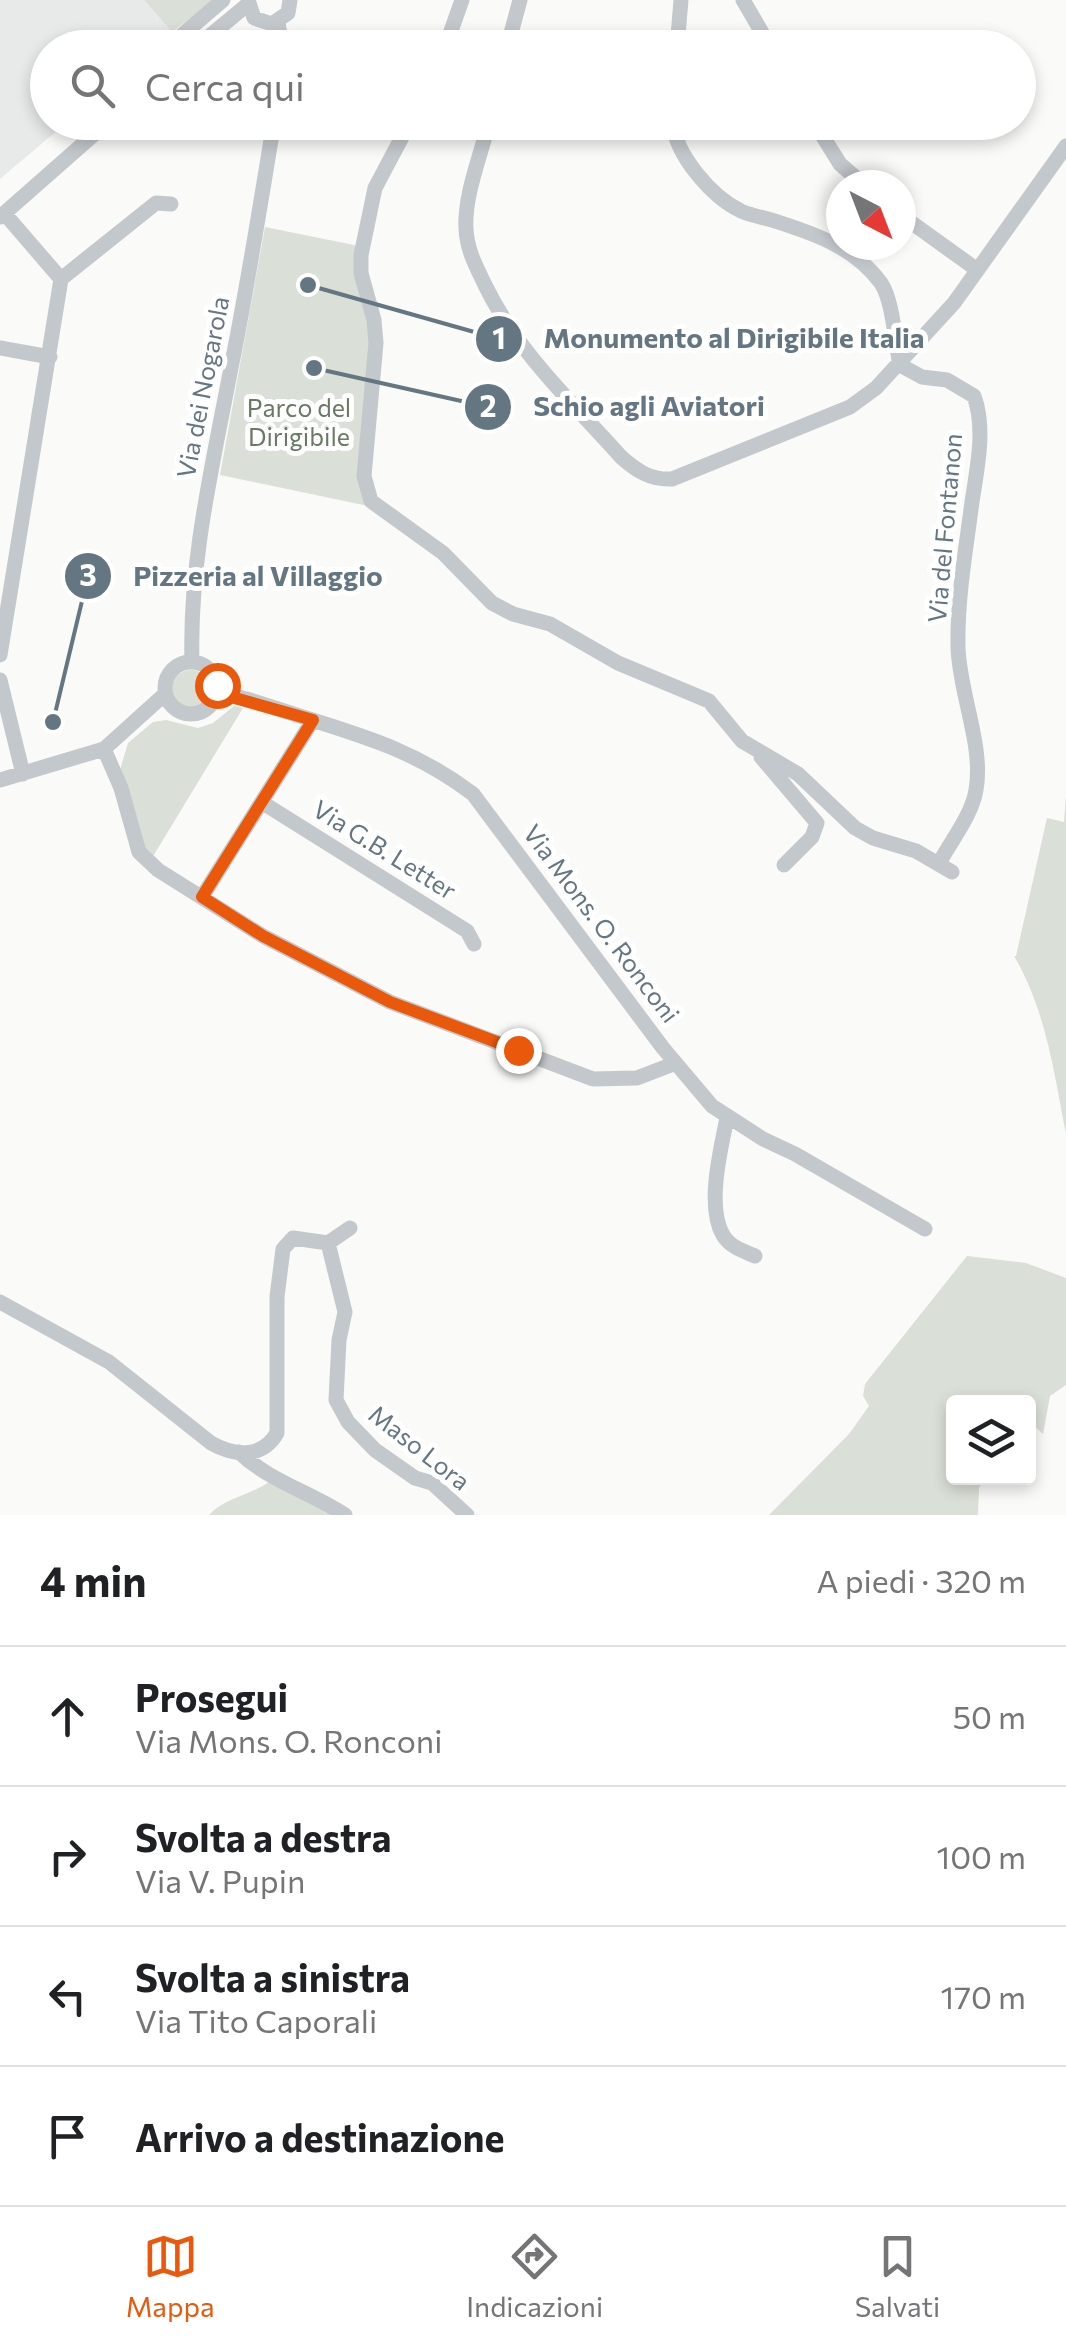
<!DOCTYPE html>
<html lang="it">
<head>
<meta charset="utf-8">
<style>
  :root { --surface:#fff; --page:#f2f2f2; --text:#202124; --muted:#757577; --line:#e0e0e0; --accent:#ea580c }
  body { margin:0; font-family:Commissioner,sans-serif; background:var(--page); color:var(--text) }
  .controls { position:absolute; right:30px; bottom:30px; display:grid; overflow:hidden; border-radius:10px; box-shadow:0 5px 15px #0003 }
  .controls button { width:90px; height:90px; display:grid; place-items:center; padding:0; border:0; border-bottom:2px solid var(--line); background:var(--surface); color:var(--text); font:50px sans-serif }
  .compass { position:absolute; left:826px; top:170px; width:90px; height:90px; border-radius:50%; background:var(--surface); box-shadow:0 5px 15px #0003; rotate:138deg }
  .stop { position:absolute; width:30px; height:30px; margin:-22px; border:8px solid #ea580c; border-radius:50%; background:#fff }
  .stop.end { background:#ea580c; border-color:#fff; box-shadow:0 2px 10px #0008 }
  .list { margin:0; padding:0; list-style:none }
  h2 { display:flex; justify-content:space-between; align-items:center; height:130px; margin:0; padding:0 40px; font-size:42px }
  h2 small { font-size:32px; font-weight:400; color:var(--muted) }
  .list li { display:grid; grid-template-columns:65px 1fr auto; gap:30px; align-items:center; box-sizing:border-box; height:140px; padding:0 40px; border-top:2px solid var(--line) }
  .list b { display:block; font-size:38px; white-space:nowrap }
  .list p { margin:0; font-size:32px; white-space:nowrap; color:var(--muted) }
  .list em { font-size:32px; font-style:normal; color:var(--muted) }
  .icon { flex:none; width:55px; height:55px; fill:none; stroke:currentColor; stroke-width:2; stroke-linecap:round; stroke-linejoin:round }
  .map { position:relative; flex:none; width:1066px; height:1515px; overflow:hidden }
  .search { position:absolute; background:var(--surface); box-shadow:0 5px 15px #0003; left:30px; right:30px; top:30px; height:110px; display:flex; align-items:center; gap:25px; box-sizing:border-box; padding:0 35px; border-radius:55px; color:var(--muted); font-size:38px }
  .sheet { height:690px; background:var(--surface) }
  nav { display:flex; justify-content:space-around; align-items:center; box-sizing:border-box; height:140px; border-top:2px solid var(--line); background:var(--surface); font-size:28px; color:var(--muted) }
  nav a { display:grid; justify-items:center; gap:5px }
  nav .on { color:var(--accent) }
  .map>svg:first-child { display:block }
</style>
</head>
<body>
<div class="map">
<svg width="1066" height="1515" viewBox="0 0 1066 1515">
  <rect width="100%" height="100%" fill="#fafaf8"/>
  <path fill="#e8e9e9" d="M0,0h144l28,32 -18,15 -106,1v74l18,1 -66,56z"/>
  <path fill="#dadfd7" d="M144,0h71l-43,32z
    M265,227l94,19 12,75 -3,185 -148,-31z
    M172 689a19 19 0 1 1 38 0a19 19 0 1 1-38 0Z
    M234,706l9,2 -91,150 -7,-5 -25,-83 8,-27 25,-21 13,-2 32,8 15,-5z
    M1066,795v339c-12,-61 -20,-124 -52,-178h2l31,-138 17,4z
    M967,1256l59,7 40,15v107l-16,11 -7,38 -11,-10 -3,1 -1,-23h-74v76h30l-5,10 -1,27h-209l80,-81 20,-28 -6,-10 2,-12z
    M270,1481l70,34h-131c17,-18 41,-19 61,-34z"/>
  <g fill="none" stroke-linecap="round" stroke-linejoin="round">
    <path stroke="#c3c8cc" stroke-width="15" d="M248,0l6,18 18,6 16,-11 2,-13
      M743,0l28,48
      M278,22l4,26
      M167,48l56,-48
      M195,48l52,-43
      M445,48l17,-48
      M507,48l13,-48
      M677,48l4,-48
      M410,122l-35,66 -14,67v18l13,47 2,23 -12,133 7,25 72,52 49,50 21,11 37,10 68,39 91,38 33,40 56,33 57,54 18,10 43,13 36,21
      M489,122c-8,33 -25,73 -23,107 1,22 11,39 20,58 33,67 86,115 135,170 16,14 29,23 51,22l178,-72 26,-19 78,-85 112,-157
      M673,122c2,33 39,75 68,89 11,5 25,7 37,11 40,13 77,26 103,61 12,18 14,59 19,82l22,12 25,3 27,16c12,33 3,72 -2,106 -6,47 -15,96 -14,145 1,45 26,99 18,143 -4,24 -22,47 -34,68
      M814,122l26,42 24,21
      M901,215l75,54
      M0,217l108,-95
      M61,279l95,-76 15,1
      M0,348l50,9
      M0,655l61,-376 -57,-66
      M165 688a26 26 0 1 1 52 0a26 26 0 1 1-52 0Z
      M192,662c-3,-98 20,-194 38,-289 17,-83 30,-167 44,-251
      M0,680l23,94
      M217,693c31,4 59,16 89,25 64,20 113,35 167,76l190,254 49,58 51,33 32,15 130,75
      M104,749l17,39 18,64 19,18 105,66 127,66 203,77 44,-1 39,-15
      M761,757l56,66 -5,14 -28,28
      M0,780l104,-31 61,-55
      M263,803l204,128 7,13
      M202,897l111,-177
      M727,1118c-6,30 -21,88 -4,117 7,12 20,16 32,21
      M328,1243l17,69 -6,28 -3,60 12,22 27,28 40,28 17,5 35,32
      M0,1302l109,60 102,81c23,13 51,16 66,-10v-136l6,-48 10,-11 35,5 22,-15
      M239,1452c30,29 71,40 106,63"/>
  </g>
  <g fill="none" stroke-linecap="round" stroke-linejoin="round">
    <path stroke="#ea580c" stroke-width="12" d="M217,685v8l96,27 -111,177 61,39 127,66 128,48"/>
  </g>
  <g text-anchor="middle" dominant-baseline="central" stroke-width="10" stroke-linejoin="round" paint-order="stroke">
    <g font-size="25" fill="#657683" stroke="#fff">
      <text transform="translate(202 387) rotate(-79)">Via dei Nogarola</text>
      <text transform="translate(944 528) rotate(-85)">Via del Fontanon</text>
      <text transform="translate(385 849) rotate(32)">Via G.B. Letter</text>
      <text transform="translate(602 923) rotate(53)">Via Mons. O. Ronconi</text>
      <text transform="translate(420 1447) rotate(38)">Maso Lora</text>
    </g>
    <g font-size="25" fill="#687a64" stroke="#fff">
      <text x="299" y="407">Parco del<tspan x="299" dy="29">Dirigibile</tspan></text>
    </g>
  </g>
  <path fill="none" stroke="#657683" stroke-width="4" d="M308 285L499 339M314 368L488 407M53 722L88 576"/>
  <g fill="#657683" stroke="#fff" stroke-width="4">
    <circle cx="308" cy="285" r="10"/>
    <circle cx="314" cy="368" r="10"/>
    <circle cx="53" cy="722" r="10"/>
    <circle cx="499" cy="339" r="25"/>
    <circle cx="488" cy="407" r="25"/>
    <circle cx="88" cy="576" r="25"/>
  </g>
  <g font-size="30" text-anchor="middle" font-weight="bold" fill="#fff">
    <text x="499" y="349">1</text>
    <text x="488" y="417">2</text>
    <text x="88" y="586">3</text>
  </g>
  <g font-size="28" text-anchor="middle" font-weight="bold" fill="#657683" stroke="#fff" stroke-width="10" stroke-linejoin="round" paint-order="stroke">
    <text x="734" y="348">Monumento al Dirigibile Italia</text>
    <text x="649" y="416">Schio agli Aviatori</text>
    <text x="258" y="586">Pizzeria al Villaggio</text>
  </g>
</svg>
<div class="controls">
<button><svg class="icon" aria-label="layers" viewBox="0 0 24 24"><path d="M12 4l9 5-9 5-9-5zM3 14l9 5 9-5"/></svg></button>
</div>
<svg class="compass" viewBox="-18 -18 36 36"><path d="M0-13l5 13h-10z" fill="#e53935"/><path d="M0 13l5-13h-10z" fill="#757577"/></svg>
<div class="stop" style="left:217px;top:685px"></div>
<div class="stop end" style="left:518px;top:1050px"></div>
<div class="search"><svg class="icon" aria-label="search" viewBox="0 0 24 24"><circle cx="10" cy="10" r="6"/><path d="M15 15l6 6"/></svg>Cerca qui</div>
</div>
<section class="sheet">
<h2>4 min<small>A piedi · 320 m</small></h2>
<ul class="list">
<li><svg class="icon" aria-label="ahead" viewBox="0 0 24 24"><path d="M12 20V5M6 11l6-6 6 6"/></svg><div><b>Prosegui</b><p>Via Mons. O. Ronconi</p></div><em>50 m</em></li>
<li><svg class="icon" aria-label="right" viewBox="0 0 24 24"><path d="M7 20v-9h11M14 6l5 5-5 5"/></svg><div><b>Svolta a destra</b><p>Via V. Pupin</p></div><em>100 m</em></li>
<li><svg class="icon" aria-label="left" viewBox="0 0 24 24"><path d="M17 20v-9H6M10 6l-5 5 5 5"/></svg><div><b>Svolta a sinistra</b><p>Via Tito Caporali</p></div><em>170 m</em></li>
<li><svg class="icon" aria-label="arrive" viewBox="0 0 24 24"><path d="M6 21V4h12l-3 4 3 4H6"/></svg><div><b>Arrivo a destinazione</b></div></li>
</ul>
</section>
<nav>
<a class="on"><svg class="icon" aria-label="map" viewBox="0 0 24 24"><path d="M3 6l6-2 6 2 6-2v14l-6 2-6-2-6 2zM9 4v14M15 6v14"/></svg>Mappa</a>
<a><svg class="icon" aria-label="directions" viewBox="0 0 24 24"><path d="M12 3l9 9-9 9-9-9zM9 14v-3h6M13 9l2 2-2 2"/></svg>Indicazioni</a>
<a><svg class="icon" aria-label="saved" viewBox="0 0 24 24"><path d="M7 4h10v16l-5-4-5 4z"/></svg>Salvati</a>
</nav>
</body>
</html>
